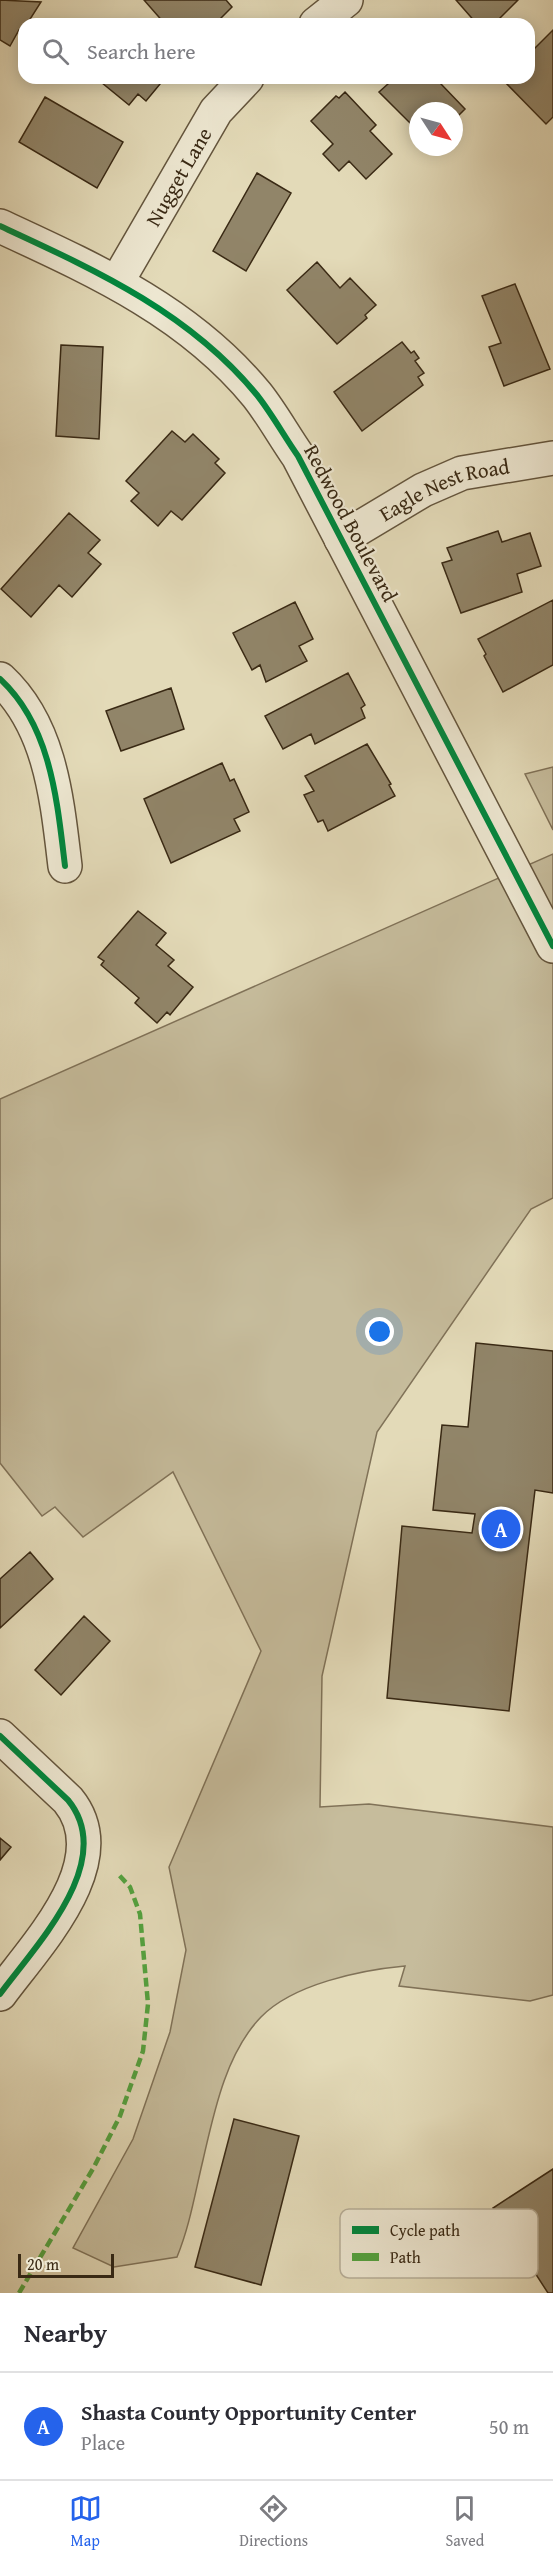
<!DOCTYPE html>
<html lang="en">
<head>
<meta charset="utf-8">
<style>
  :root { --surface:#fff; --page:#f7f7f7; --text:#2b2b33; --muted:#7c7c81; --line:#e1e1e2; --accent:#2563eb }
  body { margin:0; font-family:"Gentium Book Plus",serif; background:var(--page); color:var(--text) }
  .compass { position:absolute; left:409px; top:102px; width:54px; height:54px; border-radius:50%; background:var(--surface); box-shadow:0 3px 15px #0003; rotate:126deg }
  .scale { position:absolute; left:18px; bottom:15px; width:96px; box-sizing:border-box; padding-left:6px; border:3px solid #392914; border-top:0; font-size:16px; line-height:21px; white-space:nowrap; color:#392914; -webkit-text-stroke:4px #ede7d1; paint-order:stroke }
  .you { position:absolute; left:380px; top:1332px; width:21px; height:21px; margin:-15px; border:4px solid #fff; border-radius:50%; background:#1a73e8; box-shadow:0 0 0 9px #1a73e833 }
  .badge { display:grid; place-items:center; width:39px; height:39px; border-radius:50%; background:var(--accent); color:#fff; font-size:20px; font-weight:700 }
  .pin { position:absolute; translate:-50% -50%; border:3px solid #fff; box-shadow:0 2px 6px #0006 }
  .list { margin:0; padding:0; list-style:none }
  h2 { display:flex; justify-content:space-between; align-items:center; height:78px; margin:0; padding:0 24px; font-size:26px }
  h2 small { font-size:20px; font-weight:400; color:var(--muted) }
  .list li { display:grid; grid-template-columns:39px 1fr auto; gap:18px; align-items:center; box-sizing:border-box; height:108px; padding:0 24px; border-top:2px solid var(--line) }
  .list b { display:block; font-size:22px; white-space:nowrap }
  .list p { margin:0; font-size:20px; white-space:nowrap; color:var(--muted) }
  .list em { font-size:20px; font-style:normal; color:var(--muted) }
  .icon { flex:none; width:33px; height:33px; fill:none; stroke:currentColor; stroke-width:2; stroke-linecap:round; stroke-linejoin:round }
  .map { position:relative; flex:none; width:553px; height:2293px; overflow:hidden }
  .search { position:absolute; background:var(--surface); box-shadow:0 3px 15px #0003; left:18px; right:18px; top:18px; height:66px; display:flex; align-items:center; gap:15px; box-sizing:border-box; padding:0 21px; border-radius:18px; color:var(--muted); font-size:22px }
  .sheet { height:186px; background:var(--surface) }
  nav { display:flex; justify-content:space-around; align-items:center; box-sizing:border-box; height:84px; border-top:2px solid var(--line); background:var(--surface); font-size:16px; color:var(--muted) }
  nav a { display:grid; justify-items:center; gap:3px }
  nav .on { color:var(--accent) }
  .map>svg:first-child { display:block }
</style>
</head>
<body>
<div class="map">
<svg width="553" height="2293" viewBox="0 0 553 2293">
  <rect width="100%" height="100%" fill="#e3dab8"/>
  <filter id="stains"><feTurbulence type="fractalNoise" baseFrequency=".00333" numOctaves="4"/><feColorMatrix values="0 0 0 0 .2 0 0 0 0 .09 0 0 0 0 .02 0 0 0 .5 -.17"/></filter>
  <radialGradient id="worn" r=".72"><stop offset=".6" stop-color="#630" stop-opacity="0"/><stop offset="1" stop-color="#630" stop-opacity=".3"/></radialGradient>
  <path fill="#c6bc9c" stroke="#807258" stroke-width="1.5" d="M553,767v63l-28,-56z
    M553,854v344l-22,11 -154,223 -55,244 -2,131 49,-3 184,23v168l-23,6 -131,-15 6,-20c-44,4 -112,18 -144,51 -35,36 -47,95 -58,143 -8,33 -13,65 -26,97l-63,10 -41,-19 60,-109 37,-107 16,-82 -17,-83 92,-216 -88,-179 -90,65 -28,-30 -13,9 -42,-53v-364z"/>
  <path fill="#918569" stroke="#392914" stroke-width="1.5" d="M0,0l41,2 -14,22h-3l-2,9 -3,-3 -9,16 -10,-6z
    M144,0h82l6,7 -17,17h-50z
    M456,0h62l-24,24h-17z
    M553,30v87l-7,7 -43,-44 26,-2v-24z
    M96,78h69l-19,23 -8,-7 -9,11z
    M384,78h62l-5,6 24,25 -11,11v-9h-36v5l-7,8 -32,-32 10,-9z
    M345,92l31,33 -6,6 22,23 -26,25 -17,-18 -10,10 -16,-17 10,-10 -22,-23 25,-25 3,2z
    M45,97l78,45 -26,46 -78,-46z
    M257,173l34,20 -45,78 -33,-20z
    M317,262l23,26 10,-10 26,27 -11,10 2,3 -30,26 -50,-54z
    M515,284l35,85 -46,17 -15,-39 12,-4 -19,-47z
    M402,342l9,11 3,-2 5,7 -4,3 9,12 -6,4 5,8 -61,46 -28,-39z
    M61,345l42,2 -4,92 -43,-3z
    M172,431l13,11 8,-8 26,25 -4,4 10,10 -43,47 -11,-9 -13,15 -27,-25 8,-8 -13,-12z
    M69,513l31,27 -12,13 13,11 -29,33 -13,-12 -28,32 -30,-28z
    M498,531l4,11 28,-9 11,33 -24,8 5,18 -61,21 -19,-50 10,-3 -5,-12z
    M553,600v65l-50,27 -19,-36 2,-2 -8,-15z
    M295,602l18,37 -14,7 8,15 -41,21 -6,-17 -8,5 -19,-37z
    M348,673l17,32 -4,3 4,10 -50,26 -4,-10 -28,15 -18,-33z
    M171,688l13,41 -63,22 -15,-40z
    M367,744l24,40 -2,1 6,11 -67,35 -5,-11 -5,2 -14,-27 10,-4 -9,-15z
    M222,763l8,18 4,-2 15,33 -15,7 6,12 -69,32 -27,-64z
    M138,911l28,22 -10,12 18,15 -6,6 25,21 -23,28 -3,-3 -10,11 -22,-20 4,-5 -38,-33 3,-4 -6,-4z
    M476,1343l77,8v142l-18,-3 -26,221 -122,-13 15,-172 70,7 3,-19 -42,-4 9,-85 26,2z
    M30,1552l23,27 -53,49v-49z
    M84,1616l26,25 -49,54 -26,-25z
    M0,1838l11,9 -11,13z
    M234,2119l65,17 -38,149 -66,-18z
    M553,2169v124h-5l-55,-85z"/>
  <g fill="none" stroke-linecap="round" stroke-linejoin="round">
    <g stroke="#64553d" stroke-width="36">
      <g id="minor">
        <path d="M316,24l30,-24"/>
        <path d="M0,226c95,44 189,86 257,169 15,19 27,41 41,61l255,490"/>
        <path id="s1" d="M117,282l99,-171 31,-33"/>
        <path id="s2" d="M341,539l82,-49 39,-17 91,-15"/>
        <path d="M0,679c51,47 57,121 65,187"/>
        <path d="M0,1736l68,64c50,61 -32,145 -68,194"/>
      </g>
    </g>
    <use href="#minor" stroke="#ede7d1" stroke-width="33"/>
    <path stroke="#53a33f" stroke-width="4.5" stroke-dasharray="9 4.5" stroke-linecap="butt" d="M19,2293l75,-126 26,-51 23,-65 5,-47 -8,-90 -10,-27 -11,-12"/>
    <g stroke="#ede7d1" stroke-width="10">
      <path id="cycleway" d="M0,226c95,44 189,86 257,169 15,19 27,41 41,61l255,490
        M0,679c51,47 57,121 65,187
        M0,1736l68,64c50,61 -32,145 -68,194"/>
    </g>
    <use href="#cycleway" stroke="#00873e" stroke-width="6"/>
  </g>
  <g text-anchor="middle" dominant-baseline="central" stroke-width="4.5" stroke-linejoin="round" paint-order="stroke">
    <g font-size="21" fill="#392914" stroke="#ede7d1">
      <text stroke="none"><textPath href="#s1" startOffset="122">Nugget Lane</textPath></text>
      <text stroke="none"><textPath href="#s2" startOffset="116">Eagle Nest Road</textPath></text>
      <text transform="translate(351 523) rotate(62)">Redwood Boulevard</text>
    </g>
  </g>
  <rect x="340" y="2209" width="198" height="69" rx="9" fill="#ede7d1" stroke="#b7ae98" stroke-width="1.5"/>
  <rect x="352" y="2226" width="27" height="8" fill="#00873e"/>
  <rect x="352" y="2253" width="27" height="8" fill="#53a33f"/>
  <g font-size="16" fill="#392914">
    <text x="390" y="2236">Cycle path</text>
    <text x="390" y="2263">Path</text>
  </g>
  <rect width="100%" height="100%" filter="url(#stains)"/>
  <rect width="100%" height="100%" fill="url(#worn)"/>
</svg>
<svg class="compass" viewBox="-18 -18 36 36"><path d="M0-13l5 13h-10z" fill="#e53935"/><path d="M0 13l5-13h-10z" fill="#7c7c81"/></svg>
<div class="scale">20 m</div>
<div class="you"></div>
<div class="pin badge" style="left:501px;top:1529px">A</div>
<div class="search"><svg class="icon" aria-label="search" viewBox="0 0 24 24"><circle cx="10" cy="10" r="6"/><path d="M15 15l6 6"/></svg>Search here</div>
</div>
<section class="sheet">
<h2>Nearby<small></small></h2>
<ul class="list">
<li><span class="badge">A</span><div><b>Shasta County Opportunity Center</b><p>Place</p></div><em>50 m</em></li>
</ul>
</section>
<nav>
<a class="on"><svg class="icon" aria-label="map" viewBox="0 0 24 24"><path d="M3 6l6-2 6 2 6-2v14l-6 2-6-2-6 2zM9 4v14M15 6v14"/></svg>Map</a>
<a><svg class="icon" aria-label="directions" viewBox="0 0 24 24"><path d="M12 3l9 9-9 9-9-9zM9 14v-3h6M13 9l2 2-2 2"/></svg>Directions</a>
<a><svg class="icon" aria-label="saved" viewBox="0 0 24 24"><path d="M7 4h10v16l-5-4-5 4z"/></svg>Saved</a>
</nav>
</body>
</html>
